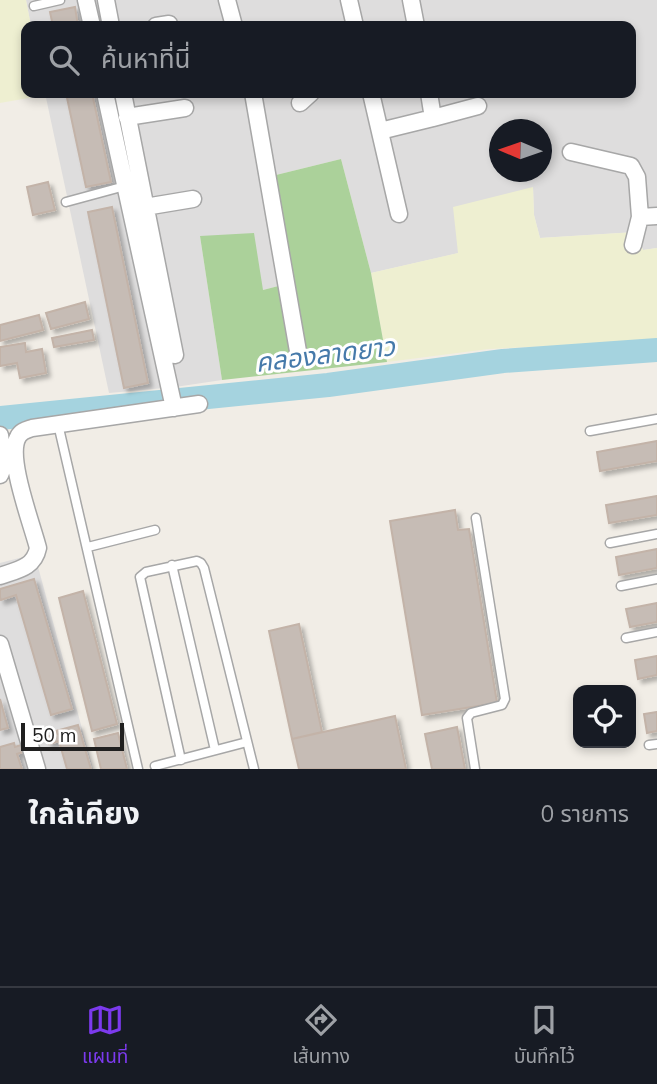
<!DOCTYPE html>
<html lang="th">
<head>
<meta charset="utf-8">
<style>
  :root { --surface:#171b24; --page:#20242c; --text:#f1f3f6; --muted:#9ea1a6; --line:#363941; --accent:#7c3aed }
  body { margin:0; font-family:Mulish,"Noto Sans Thai",sans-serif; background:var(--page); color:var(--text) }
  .controls { position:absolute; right:21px; bottom:21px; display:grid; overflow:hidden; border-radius:14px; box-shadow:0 4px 10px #0003 }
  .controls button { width:63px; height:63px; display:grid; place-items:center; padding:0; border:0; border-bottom:2px solid var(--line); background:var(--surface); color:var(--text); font:35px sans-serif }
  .compass { position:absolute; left:489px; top:119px; width:63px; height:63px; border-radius:50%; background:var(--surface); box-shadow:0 4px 10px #0003; rotate:272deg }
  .scale { position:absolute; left:21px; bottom:18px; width:103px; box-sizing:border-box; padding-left:7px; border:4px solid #202020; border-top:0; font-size:19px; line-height:24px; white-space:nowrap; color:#202020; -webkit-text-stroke:5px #fff; paint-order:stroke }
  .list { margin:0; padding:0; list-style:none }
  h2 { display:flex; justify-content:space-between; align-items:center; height:91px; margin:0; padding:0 28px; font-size:30px }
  h2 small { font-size:23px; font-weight:400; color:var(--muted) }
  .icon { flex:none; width:38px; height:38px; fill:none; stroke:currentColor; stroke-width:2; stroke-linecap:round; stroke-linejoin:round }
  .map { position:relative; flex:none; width:657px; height:769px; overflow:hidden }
  .search { position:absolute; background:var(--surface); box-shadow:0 4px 10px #0003; left:21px; right:21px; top:21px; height:77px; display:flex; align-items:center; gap:18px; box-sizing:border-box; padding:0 24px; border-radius:14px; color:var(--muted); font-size:26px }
  .sheet { height:217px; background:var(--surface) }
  nav { display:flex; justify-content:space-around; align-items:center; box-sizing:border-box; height:98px; border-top:2px solid var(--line); background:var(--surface); font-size:19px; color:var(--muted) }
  nav a { display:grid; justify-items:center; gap:4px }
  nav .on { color:var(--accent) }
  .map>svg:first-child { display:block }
</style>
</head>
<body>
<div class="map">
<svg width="657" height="769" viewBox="0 0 657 769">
  <defs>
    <filter id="shadow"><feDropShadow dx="4" dy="4" stdDeviation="2" flood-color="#0004"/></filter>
  </defs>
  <rect width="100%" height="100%" fill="#f1ede6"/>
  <path fill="#dedddd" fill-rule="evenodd" d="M26,0h631v248l-14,2 -7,-18 -96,6 -6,-23 -1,-27 -74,65 -88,20 -30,-114 -65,16 19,107 -32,8 -63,-54 22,144 -47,7 -66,6 -64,-300h586v-67h-600zM500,130h42v42h-42z
    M34,552l59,217h-93v-206l27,-7z"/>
  <path fill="#eeefd1" d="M0,0h26l5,26h-5v67l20,2 -46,8z
    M533,187l1,28 6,23 96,-6 7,18 14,-2v97l-61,-1 -107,5 -102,13 -16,-89 87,-20 -5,-46z"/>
  <path fill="#abd19a" d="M341,159l30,114 16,89 -165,18 -22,-144 54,-3 9,57 31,-8 -18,-107z"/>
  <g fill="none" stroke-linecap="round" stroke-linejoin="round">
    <path stroke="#a5d3df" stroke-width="24" d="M0,418l328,-33 175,-24 154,-11"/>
  </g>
  <path fill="#c6bcb5" stroke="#c3b3a8" stroke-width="2" filter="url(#shadow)" d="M75,7l3,19h-25l-3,-14z
    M66,93h26l19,89 -25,5z
    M48,182l7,28 -22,5 -6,-28z
    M112,207l36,176 -24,5 -36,-176z
    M85,302l4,17 -38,10 -5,-16z
    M39,315l4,15 -43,11v-16z
    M92,330l2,10 -40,7 -2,-9z
    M25,343l1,9 16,-3 4,24 -26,5 -3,-15 -17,3v-19z
    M657,441v20l-57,10 -3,-19z
    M657,496v19l-48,8 -3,-18z
    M455,510l3,20 11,-1 28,174 -75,12 -32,-194z
    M657,549v19l-38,7 -3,-18z
    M34,579l38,130 -21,6 -35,-120 -15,5 -1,-3v-8z
    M83,591l34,133 -25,7 -33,-133z
    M657,603v19l-27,5 -4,-18z
    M299,624l23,108 -30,7 -23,-108z
    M657,656v19l-19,4 -3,-19z
    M0,699l8,29 -8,2z
    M657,712v19l-10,2 -3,-19z
    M395,716l11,53h-107l-7,-30z
    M78,725l13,44h-24l-8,-28 -10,3 -2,-7 10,-3 -1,-3z
    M457,727l8,42h-33l-7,-35z
    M118,733l9,36h-26l-7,-30z
    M14,743l1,4 9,-3 2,7 -9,3 5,15h-22v-22z"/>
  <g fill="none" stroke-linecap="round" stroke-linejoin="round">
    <g stroke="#a7a7a7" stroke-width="11">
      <path id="lane" d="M34,6l26,-6
        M66,202l59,-16
        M58,424l80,345
        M590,431l67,-12
        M610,543l47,-9
        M88,547l67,-17
        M172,565l43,185
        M621,586l36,-7
        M626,638l31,-6
        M649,745l8,-1
        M181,760l-41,-183 6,-5 51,-11 4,2 3,5 50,201
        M155,766l92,-24
        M475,769l-8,-51 4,-5 31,-8 3,-6 -29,-181"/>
    </g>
    <g stroke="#a7a7a7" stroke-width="19">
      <path id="street" d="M86,0l6,26
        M106,0l5,26
        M227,0l7,26
        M349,0l6,26
        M411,0l5,26
        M156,26l13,-2
        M105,93l69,315
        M123,93l52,262
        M253,93l46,264
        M371,93l28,121
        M300,103l11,-10
        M127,117l58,-9
        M433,118l45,-12
        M380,131l53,-13 -4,-25
        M571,152l60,14 6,11 3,40 17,-1
        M145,207l48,-8
        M633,245l7,-28
        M0,435l4,30 -4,10
        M0,576c17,-6 34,-8 38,-28 -6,-24 -32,-91 -20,-111 3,-6 8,-7 14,-9l167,-24
        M0,644l37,125"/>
    </g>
    <use href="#lane" stroke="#fff" stroke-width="8"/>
    <use href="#street" stroke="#fff" stroke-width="16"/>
  </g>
  <g text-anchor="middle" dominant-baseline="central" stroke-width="6" stroke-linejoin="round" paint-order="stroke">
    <g font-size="26" font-style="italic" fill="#467aaa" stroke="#fff">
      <text transform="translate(325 354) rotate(-7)">คลองลาดยาว</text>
    </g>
  </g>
</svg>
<div class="controls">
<button><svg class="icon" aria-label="locate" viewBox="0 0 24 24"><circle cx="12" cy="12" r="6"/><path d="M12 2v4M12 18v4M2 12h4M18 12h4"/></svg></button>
</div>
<svg class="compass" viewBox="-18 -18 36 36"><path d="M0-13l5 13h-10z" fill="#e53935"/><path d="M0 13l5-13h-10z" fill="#9ea1a6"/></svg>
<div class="scale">50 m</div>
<div class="search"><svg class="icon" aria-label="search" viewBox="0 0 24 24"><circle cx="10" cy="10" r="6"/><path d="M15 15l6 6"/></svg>ค้นหาที่นี่</div>
</div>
<section class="sheet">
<h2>ใกล้เคียง<small>0 รายการ</small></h2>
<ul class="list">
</ul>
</section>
<nav>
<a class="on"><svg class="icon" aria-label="map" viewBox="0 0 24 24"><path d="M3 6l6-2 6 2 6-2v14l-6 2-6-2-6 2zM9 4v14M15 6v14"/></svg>แผนที่</a>
<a><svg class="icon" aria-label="directions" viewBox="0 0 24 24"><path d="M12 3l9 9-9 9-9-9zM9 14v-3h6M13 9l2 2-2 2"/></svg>เส้นทาง</a>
<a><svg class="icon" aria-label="saved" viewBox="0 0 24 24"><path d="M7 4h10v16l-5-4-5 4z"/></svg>บันทึกไว้</a>
</nav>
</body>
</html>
